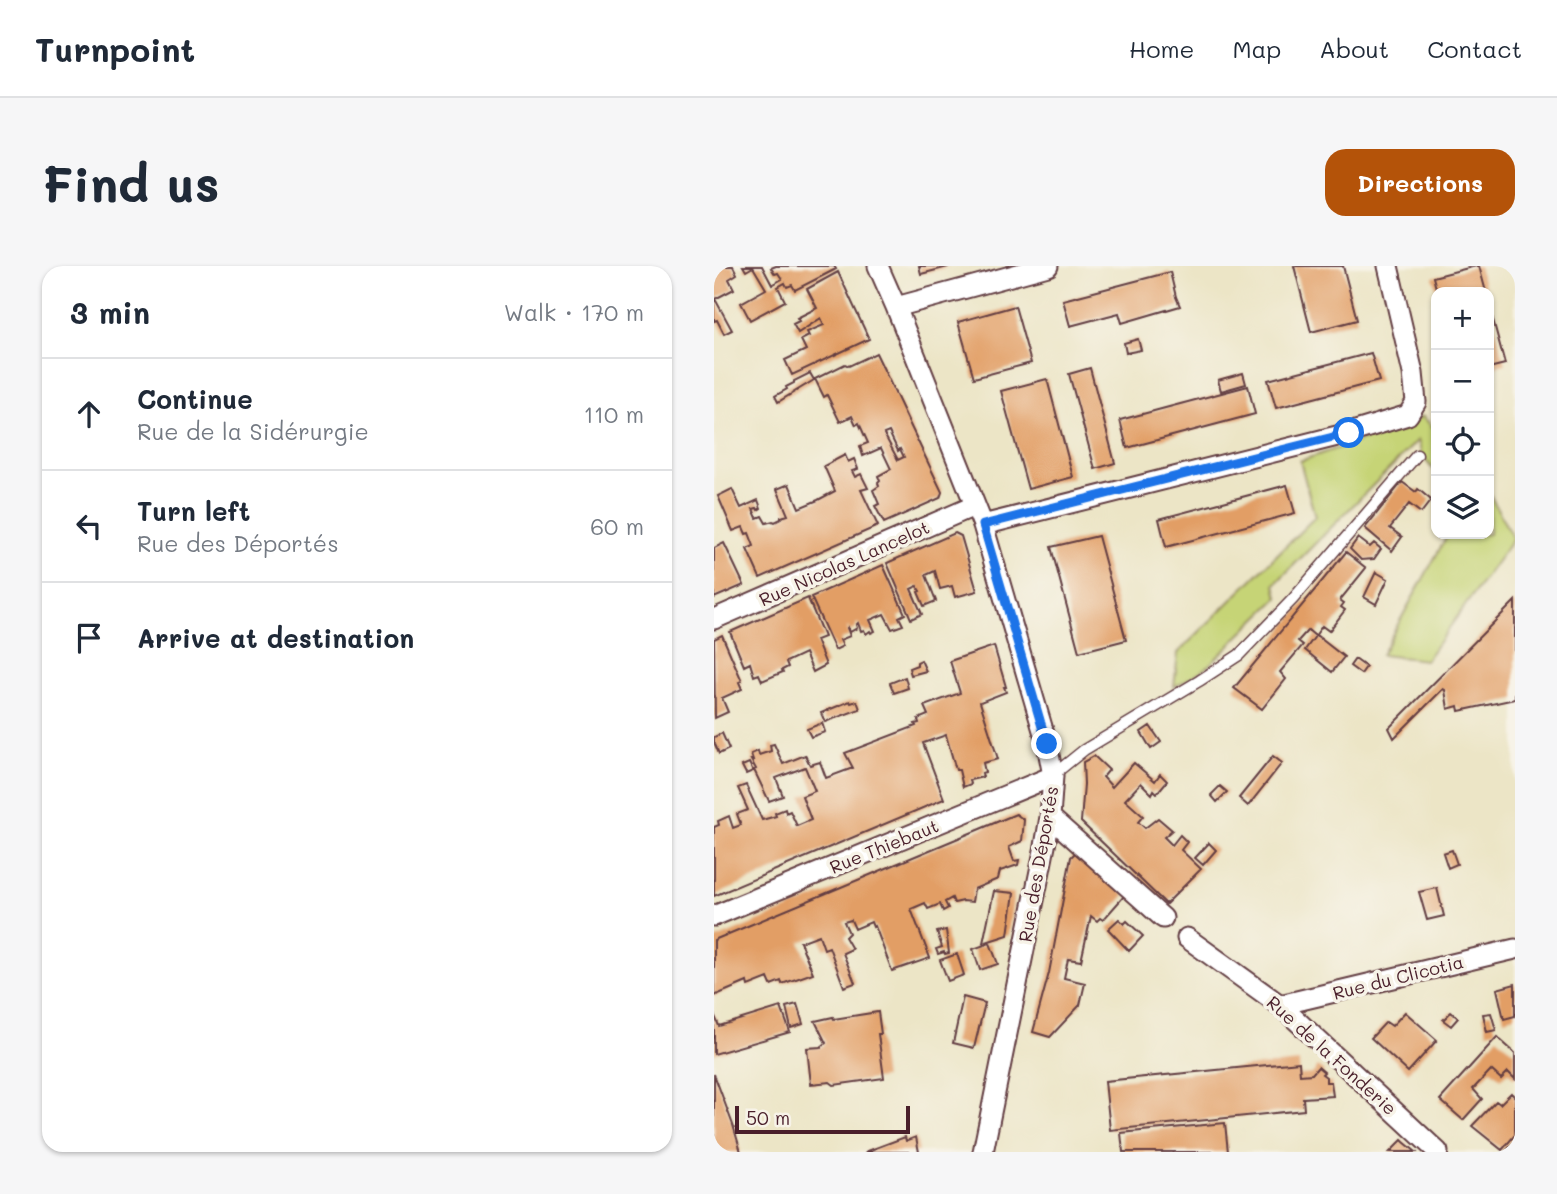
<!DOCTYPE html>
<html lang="en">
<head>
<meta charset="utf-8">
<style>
  :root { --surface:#fff; --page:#f6f6f7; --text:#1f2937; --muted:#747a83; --line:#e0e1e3; --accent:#b45309 }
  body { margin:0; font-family:Mali,sans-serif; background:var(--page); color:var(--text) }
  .controls { position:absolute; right:21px; top:21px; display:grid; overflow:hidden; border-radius:14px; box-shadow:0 2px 5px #0004 }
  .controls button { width:63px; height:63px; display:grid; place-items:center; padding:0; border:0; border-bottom:2px solid var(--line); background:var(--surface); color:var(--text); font:35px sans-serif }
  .scale { position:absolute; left:21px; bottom:18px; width:175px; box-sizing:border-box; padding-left:7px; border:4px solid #4a1f2b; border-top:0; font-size:19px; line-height:24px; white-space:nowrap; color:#4a1f2b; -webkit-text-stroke:5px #f7f3e8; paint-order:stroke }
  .stop { position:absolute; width:21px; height:21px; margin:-16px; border:5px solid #1a73e8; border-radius:50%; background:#fff }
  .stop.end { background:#1a73e8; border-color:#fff; box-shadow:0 2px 7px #0008 }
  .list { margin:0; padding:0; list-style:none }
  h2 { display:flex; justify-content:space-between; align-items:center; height:91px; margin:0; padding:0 28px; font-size:30px }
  h2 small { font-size:23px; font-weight:400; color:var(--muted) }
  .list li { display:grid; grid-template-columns:46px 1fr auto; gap:21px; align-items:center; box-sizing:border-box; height:112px; padding:0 28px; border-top:2px solid var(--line) }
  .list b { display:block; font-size:26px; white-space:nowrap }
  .list p { margin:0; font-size:23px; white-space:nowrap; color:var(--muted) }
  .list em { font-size:23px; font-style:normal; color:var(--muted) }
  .icon { flex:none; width:38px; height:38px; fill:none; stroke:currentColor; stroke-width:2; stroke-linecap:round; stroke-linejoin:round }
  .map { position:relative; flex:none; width:801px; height:886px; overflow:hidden; border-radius:21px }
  header { display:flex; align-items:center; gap:42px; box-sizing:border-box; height:98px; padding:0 35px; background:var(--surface); border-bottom:2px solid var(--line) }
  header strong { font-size:33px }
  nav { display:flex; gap:38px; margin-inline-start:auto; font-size:24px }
  .intro { display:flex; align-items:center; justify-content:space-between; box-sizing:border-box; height:168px; padding:0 42px }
  h1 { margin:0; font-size:49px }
  .button { padding:18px 32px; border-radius:21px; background:var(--accent); color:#fff; font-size:24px; font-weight:700 }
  main { display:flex; gap:42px; padding:0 42px }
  aside { flex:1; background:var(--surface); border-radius:21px; box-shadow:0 2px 5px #0004 }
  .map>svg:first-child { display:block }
</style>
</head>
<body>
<header>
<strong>Turnpoint</strong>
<nav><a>Home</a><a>Map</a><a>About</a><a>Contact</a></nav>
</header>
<div class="intro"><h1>Find us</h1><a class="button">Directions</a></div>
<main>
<aside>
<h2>3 min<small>Walk · 170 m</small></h2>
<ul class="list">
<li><svg class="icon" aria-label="ahead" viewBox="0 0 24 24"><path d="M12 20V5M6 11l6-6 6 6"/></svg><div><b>Continue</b><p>Rue de la Sidérurgie</p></div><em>110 m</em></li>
<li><svg class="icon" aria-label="left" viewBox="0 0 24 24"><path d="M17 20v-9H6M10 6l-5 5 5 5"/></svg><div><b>Turn left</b><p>Rue des Déportés</p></div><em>60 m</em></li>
<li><svg class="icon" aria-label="arrive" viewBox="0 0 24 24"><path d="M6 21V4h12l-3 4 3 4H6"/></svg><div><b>Arrive at destination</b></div></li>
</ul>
</aside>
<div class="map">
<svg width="801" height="886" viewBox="0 0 801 886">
  <rect width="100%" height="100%" fill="#f7f3e8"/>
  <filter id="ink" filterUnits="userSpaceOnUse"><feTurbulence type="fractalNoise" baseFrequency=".0143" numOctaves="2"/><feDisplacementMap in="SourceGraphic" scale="14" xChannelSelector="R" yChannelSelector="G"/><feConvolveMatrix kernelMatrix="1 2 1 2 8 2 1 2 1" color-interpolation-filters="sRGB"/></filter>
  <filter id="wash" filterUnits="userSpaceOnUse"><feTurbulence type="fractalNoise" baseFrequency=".00686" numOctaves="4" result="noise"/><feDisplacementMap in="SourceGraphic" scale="28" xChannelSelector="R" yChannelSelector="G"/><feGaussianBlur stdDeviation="1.57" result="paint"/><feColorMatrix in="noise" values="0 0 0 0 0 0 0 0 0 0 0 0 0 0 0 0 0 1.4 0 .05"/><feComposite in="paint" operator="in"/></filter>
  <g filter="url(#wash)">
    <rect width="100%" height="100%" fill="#ece5c6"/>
    <path fill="#c6d476" stroke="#887a50" stroke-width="2" d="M708,150l14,14v43l-14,-17 -4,-16 -143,144 3,14 -72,70 -32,19 4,-34 137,-136 -15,-56 112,-38z
      M775,227l24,46 -87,121 -45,-5 67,-121h41z"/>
    <g id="blocks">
      <path fill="#e29e65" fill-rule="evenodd" d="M0,0h19l4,8 -8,5 5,10 -19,10 17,31 -8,4 -7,-14 -3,1z
        M29,0h19l10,19 10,-6 -4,-6 -3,1 -4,-6 5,-2h58l2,3 -41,21 -3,-5 -5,2 -2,-4 -7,4 7,14 -35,19 -9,-17 25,-14 -13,-22 -7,4z
        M205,0h29v1l-27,7z
        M580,0h49l14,54 -46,12z
        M762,0h3l7,26h-49l-4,-15z
        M124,6l31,67 -77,36 -7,-15 21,-10 -5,-10 8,-4 -2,-4 17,-7 -3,-7 -23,15 -5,-9 6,-3 -2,-3 20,-10 -10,-19z
        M456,6l6,25 4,9 -58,17 -3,-10 -49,13 -7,-26z
        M775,39l16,59 -16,4z
        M301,40l16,57 -57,15 -16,-56z
        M424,73l3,11 -15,3 -2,-10z
        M162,87l66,139 -2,6 -56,25 -9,-17 4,-2 -6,-14 6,-4 -1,-3 2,-2 -2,-5 13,-7 -10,-21 -18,8 -3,-10 8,-3 -9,-20 -3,2 -4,-9 -12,6 -13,-27 -3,2 -9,-18 30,-15 4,2zM175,166l9,19 2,-2 4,8 -6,3 -14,-26z
        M657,87l8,28 -103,27 -8,-28z
        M376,102l25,95 -20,6 -26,-95z
        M96,107l4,7 -36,22 -3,-6 12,-7 -1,-2 8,-4v-2z
        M529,107l3,11 -25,7 -3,-11z
        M333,113l26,98 -45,12 -27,-98z
        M534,120l7,28 -128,34 -7,-28z
        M131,189l3,7 6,-3 4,10 -6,2 3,6 6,-3 7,14 -7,2 17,36 -118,52 -13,-29 7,-3 -5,-13 -3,1 -3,-7 -10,4 -15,-35 14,-7 9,19 17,-8 3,8 -3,2 -1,-2 -4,1 4,9 5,-2 4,7 7,-2 2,1 6,-3v-2l7,-2 -11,-26 12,-5 10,24 19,-8 17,-9 -11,-25z
        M688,216l14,10 2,-3 13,11 -10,13 -12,-9 -19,24 12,9 -10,14 -27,-23z
        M573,219l8,28 -129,34 -7,-28z
        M241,267l6,3 16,55 -22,6 -3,-11 -12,3 -5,-18 -9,4 10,26 -12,5 -6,-14 2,-1 -3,-5 -6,3 11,25 -11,5 -24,-56z
        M384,270l28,104 -47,12 -28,-105z
        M644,272l12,9 4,-4 7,6 -7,10 -13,1 -11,-11z
        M10,277l20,42 -30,13v-50z
        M632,286l20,16 -26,32 4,3 -3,4 4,3 -16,21 -7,-5 -7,10 -7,-6 -10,11 5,4 -23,27 6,7 -24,30 -28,-21z
        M169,299l22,49 -6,3 4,8 -11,4 -8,-15 -14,6 5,11 -4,2 -1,-2 -4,3 -2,-4 -3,1 -3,-8 -2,2 1,3 -7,4 -2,-5 -1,1 3,8 -10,4 3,6 -8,4 -24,-53z
        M662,306l12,7 -12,25 -12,-7z
        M94,332l16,39 -8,3 10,25 -13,7 -8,-19 -19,9 2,5 -6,3 1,2 -21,9 -3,-7 -5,2 -4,-13 -6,3 -14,-34z
        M801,335v98l-56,12 -1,-5 -10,3 -3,-19 -2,-1 -49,49 -5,-10z
        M8,369l20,46 -3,1 3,7 -20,9 6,14 -13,6 -1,-79z
        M602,369l28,22 -12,15 -27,-22z
        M280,380l12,41h-2l2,5 -26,10 18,57 -15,4 2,9 -3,1 1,4 -13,3 1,4 -8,3 -4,-17h-3l-10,-35 -23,8 21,56 -230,97v-69l5,-2 -1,-4 11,-5 4,12 8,-3 -4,-11 11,-4 -10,-22 8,-3 16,35 14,-4 -1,-3 10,-4 1,4 4,-2 7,15 14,-6 -9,-24 13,-5 -10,-24 -29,11 7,18 -14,5 -15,-31 2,-1 -5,-9h2l-2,-6 7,-3 1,4 12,-4 -1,-6 4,-1 9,20 22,-9 5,10 10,-3 6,16 27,-10 -8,-15 71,-27 -1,-2 4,-1 -1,-4 10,-4 -4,-9 36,-13 -10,-32z
        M641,393l11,8 -5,7 -11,-8z
        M207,394l5,11 -15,4 -2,-7 8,-3v-3z
        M191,411l3,11 -14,5 -4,-10z
        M136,435l1,2 6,-2 3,8 -35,13 -4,-9z
        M108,457l3,9 -14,5 -4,-8z
        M436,460l11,16 -10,7 -10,-17z
        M8,467l7,16 -10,5 -5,-12v-5z
        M380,490l15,14 -6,7 9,10 22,-24 21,18 5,-7 7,7 -10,12 -3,-3 -2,4 -11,-11 -16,17 18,16 -5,6 7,6 13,-10 14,12 -8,7 8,8 8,-10 7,7 -6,8 20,19 -35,35 -85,-82 3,-38 -1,-22z
        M559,490l9,7 -34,43 -9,-8z
        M35,497l4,8 -7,3 -4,-8z
        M506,520l7,6 -10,10 -6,-7z
        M302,548l8,6 -2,21 -13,6 5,14 5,-1 -1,5 -18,6 -2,8 -24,10 -2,13 -9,-1 -9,2 -2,-5 -7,4 3,6 -5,3 -3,-7 -12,5 -3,-6 -14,6 19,49 -38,13 -17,-45 -2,1 -2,-5 -16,7 -4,-9 -7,2 5,11 -4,4 7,12 -9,4 12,30 -11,4 -15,-40 -5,2 -5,-14 -19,7 13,31 -31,11 -1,-3 -10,4 -3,-7 -20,8 -1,-4 -33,14v-56z
        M495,577l7,7 -13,15 -8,-7z
        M738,584l5,14 -9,4 -5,-15z
        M362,586l49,43 -22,25 -3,-2 -3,3 -6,-5 -10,45 -13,-2 -4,19 21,5 -5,22 -30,32 -17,-5 16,-59 22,-116z
        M723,622l7,28 -17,4 -8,-28z
        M280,625l20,2 -6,42 -25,8z
        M405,653l5,5 3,-3 16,15 -14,15 -21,-22z
        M232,664l3,23 -4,1 -1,-2 -6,2 -2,-5 6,-2 -5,-15z
        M276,677l8,21 -18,6 -7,-21z
        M243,688l7,21 -16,6 -8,-21z
        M801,718v32l-11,3 -7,-30z
        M249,731l22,6 -11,45 -21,-5z
        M83,738l6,20 -12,4 -5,-21z
        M67,741l9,25 -76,22v-40l5,12z
        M164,746l3,22h-3l6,44 -50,7 -4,-3 -19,2 -4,-36 14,-1 5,-4 -11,-22 18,-4 1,2z
        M691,746l32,28 -29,32 -37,-34 15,-16 6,4z
        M737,746l7,6 -7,8 -8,-6z
        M777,747l5,17 -9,2 -4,-18z
        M783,771l18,16v26l-7,-7 -7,7 -10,-9 -18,19 9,10 -19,21 -23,-20z
        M585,796l1,13 12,-1 6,-7 6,5 -2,2 4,3v5h5l2,14 -30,2 1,12 -194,20 -5,-49z
        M0,808l19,51 8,27h-27z
        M797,827l4,4v38l-13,15 -30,-24 24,-25 4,3z
        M511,857l3,29h-105l-2,-19z
        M191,871l1,4 10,-4 3,15h-54z
        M688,874l2,2 12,10h-26z
        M801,875v11h-10z"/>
    </g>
  </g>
  <g filter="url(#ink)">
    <use href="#blocks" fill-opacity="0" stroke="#623d42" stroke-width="2"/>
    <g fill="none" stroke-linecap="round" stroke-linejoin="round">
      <g stroke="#623d42" stroke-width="13">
        <path id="service" d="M339,509l31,-25 115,-69 40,-26 54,-56 124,-144"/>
      </g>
      <g stroke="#623d42" stroke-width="23">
        <path id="minor" d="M164,0l18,41 87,218 64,219 6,32 -3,41 -5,29 -62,306
          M182,41l152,-41
          M269,259l366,-92 59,-18 8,-13 -3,-29 -25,-107
          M0,353l260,-113
          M336,551l113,101
          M0,650l339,-140
          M473,672l93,67 158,147
          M566,739l235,-56"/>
      </g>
      <use href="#service" stroke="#fff" stroke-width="10"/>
      <use href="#minor" stroke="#fff" stroke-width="19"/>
    </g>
  </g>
  <g fill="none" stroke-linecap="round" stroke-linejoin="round" filter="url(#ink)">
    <path stroke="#1a73e8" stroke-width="9" d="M333,478l-64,-219 366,-92"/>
  </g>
  <g text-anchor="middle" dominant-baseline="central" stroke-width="7" stroke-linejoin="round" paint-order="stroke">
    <g font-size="18" fill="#4a1f2b" stroke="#f7f3e8">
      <text transform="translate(130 297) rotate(-24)">Rue Nicolas Lancelot</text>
      <text transform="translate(170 580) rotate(-22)">Rue Thiebaut</text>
      <text transform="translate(324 598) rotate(-80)">Rue des Déportés</text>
      <text transform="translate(684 711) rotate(-14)">Rue du Clicotia</text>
      <text transform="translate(618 789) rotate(42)">Rue de la Fonderie</text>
    </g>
  </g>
</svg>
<div class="controls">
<button>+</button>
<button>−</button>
<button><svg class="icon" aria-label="locate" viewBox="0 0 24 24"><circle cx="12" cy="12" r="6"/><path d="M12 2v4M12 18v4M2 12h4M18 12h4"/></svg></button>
<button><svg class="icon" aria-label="layers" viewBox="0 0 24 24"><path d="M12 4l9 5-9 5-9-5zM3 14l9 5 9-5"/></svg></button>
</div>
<div class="scale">50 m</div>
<div class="stop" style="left:635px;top:167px"></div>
<div class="stop end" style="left:333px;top:478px"></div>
</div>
</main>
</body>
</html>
